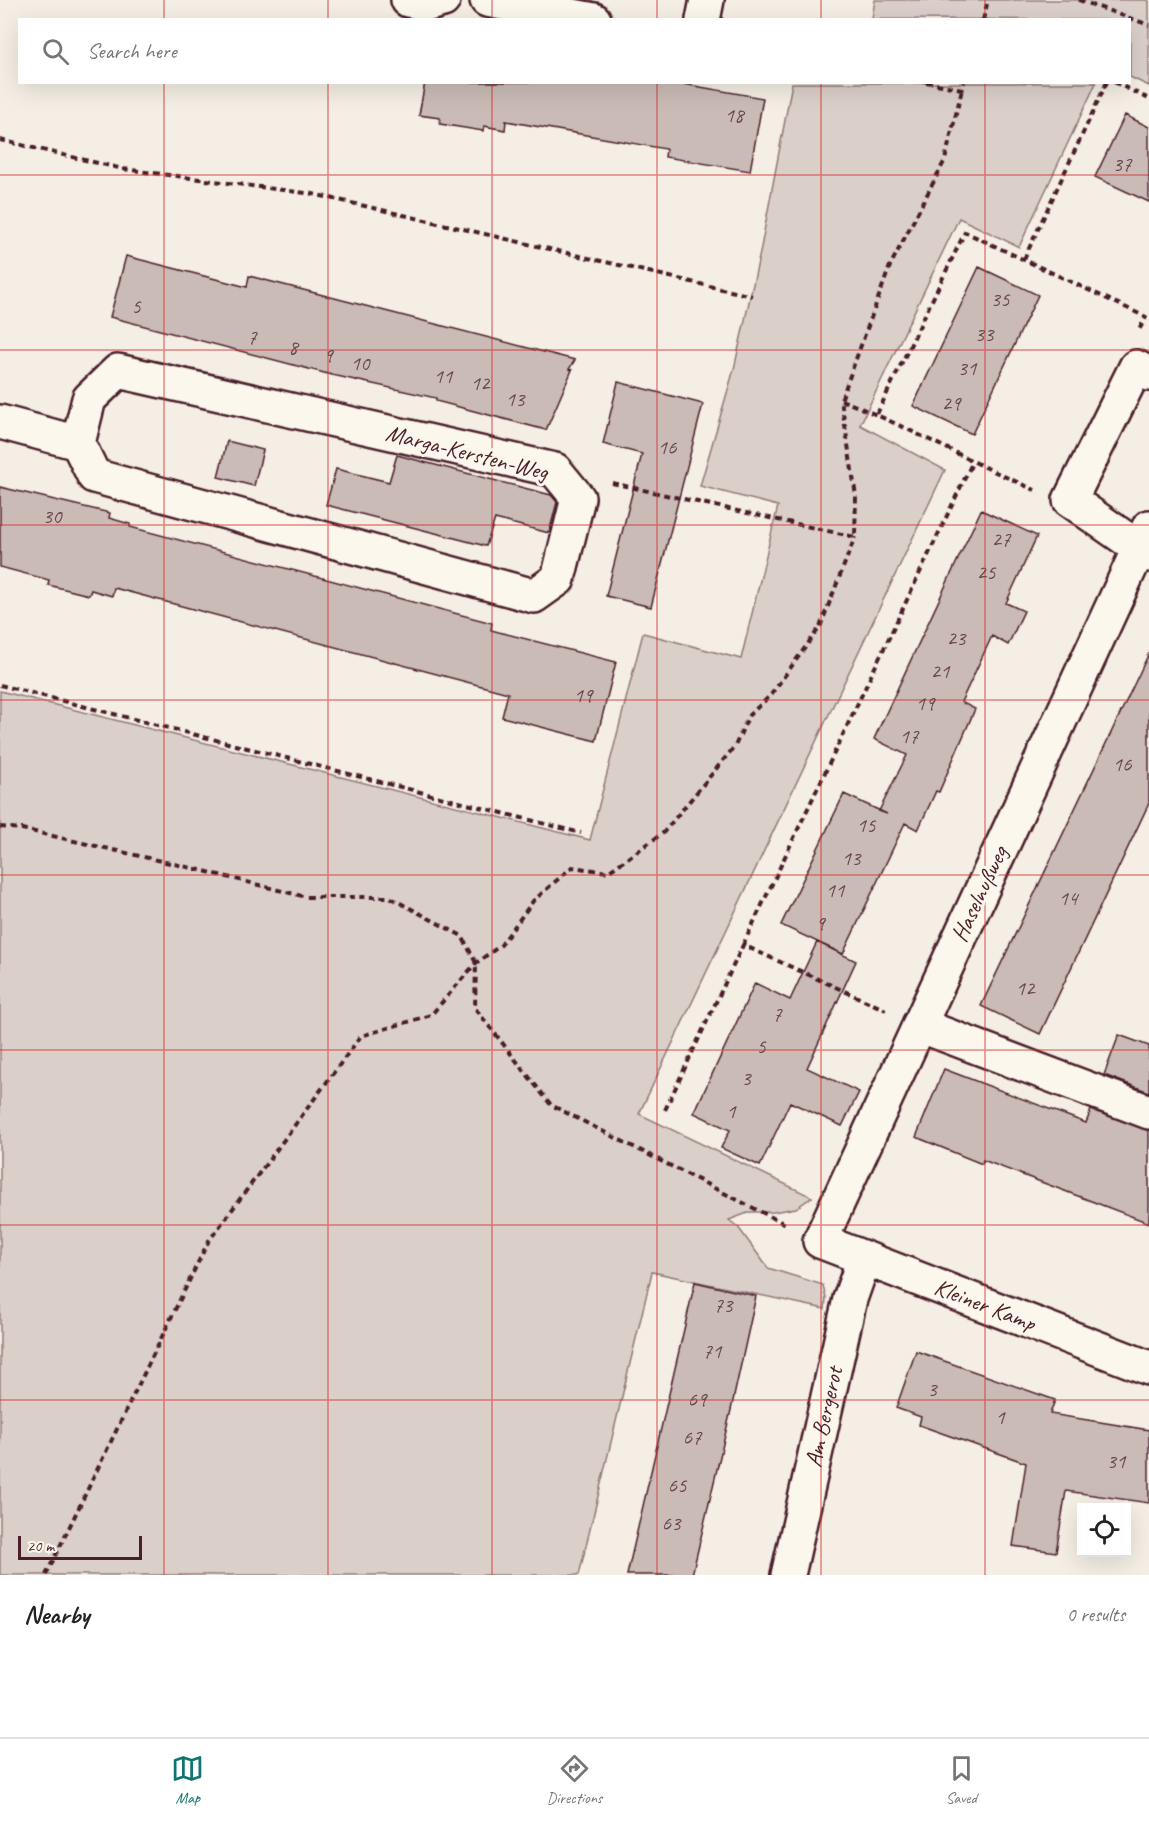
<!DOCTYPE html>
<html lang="en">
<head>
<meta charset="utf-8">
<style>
  :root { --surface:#fff; --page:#f6f6f6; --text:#222; --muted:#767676; --line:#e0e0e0; --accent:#0f766e }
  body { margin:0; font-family:Caveat,sans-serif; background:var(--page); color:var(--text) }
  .controls { position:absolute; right:18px; bottom:18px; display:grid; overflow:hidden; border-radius:0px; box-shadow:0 6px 24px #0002 }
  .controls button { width:54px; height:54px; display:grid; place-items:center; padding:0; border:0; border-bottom:2px solid var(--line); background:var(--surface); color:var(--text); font:30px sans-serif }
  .scale { position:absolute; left:18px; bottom:15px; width:124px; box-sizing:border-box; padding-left:6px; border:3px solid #4a1f2b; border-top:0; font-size:16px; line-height:21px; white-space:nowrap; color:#4a1f2b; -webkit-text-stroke:4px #fbf7ec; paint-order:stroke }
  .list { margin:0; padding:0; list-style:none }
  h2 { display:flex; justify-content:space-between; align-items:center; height:78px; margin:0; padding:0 24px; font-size:26px }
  h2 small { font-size:20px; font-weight:400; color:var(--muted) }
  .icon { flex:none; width:33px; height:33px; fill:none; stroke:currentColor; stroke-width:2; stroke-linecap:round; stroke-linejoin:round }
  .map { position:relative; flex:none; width:1149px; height:1575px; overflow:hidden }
  .search { position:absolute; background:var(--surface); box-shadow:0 6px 24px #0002; left:18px; right:18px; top:18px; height:66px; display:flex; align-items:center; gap:15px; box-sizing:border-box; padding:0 21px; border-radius:0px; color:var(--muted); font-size:22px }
  .sheet { height:162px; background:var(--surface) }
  nav { display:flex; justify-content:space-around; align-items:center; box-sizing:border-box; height:84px; border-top:2px solid var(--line); background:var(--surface); font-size:16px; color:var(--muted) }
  nav a { display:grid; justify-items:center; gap:3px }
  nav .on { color:var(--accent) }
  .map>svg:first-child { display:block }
</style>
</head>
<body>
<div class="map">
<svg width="1149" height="1575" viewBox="0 0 1149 1575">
  <rect width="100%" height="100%" fill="#f4eee4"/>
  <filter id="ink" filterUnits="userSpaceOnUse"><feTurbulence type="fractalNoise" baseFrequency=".0167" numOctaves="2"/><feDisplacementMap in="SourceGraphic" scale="12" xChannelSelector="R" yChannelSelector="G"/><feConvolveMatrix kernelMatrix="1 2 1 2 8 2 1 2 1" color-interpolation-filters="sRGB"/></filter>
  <g filter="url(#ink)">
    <path fill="#dbd0c9" stroke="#92787a" stroke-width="1.5" d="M875,0h270l4,1v85l-19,-9v-57l-258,-1z
      M853,83h243l-77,164 -60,-29 -99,207 85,45 -306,644 173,83 -16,11 -23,4h-23l-21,8 9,7 30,41 55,17 3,13 -1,11 -173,-37 -73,303h-579v-884l590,149 53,-207 98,26 37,-153 -78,-20 34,-117 26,-116 32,-170z"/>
    <path fill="#cabbb6" stroke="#4a1f2b" stroke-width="1.5" d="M425,82h247l91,16 -13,73 -85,-14 1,-8 -160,-28 -1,9 -21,-4 -1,5 -43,-7v-6l-21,-3z
      M1125,115l24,12v75l-54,-25z
      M126,256l121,31 2,-11 326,84 -6,9 3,1 -26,60 -110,-29v-3l-108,-24 -218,-57z
      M979,267l59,28 -66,139 -59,-28z
      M618,382l85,22 -52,203 -45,-11 36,-142 -39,-10z
      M227,441l36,9 -9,36 -36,-9z
      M397,455l154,40 6,7 -8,31 -54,-14 -9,27 -160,-41 10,-36 53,13z
      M0,487l110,26 -1,5 21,6v3l362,96 -1,7 125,32 -20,79 -94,-24 6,-24 -394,-105 -2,8 -21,-6 -2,5 -41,-10 1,-5 -49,-13z
      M981,510l56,26 -31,67 18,8 -16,34 -16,-9 -31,66 14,7 -36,83 -3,-1 -18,39 -13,-7 -62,131 -62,-29 63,-131 43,20 -8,-3 28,-56 -33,-16z
      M1149,653v150l-109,231 -59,-28z
      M817,942l39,19 -49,107 52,24 -17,34 -52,-24 -30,64 -39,-18 9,-18 -36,-17 61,-130 35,17z
      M1119,1035l30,11v46l-45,-17z
      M944,1069l142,54 5,-13 58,20v93l-166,-63 -1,4 -66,-27z
      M695,1282l61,14 -25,114 -39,165h-65z
      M916,1351l139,49 -5,14 99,16v73l-83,-12 -10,61 -43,-6 13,-83 -107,-38 2,-8 -25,-9z"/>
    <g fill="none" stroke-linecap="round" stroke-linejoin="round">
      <g stroke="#4a1f2b" stroke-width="38">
        <g id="minor">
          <path d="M408,0l21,4 14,-4"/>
          <path d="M487,0l107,20"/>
          <path d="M703,20l4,-20"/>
          <path d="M118,371l437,99 23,28 -20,81 -24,17 -440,-120 -16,-33 11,-44z"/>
          <path d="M1149,374l-13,-7 -66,133 79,55"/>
          <path d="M0,422l78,21"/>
          <path id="s1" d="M1149,527l-329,714 329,127"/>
          <path d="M919,1025l230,87"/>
          <path id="s2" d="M788,1575l62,-276 14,-40"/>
        </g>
      </g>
      <path stroke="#4a1f2b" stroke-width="4" stroke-dasharray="6 4.5" stroke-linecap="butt" d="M1079,0l70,25
        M983,20l5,-20
        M926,82l36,7 2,-7
        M1114,82l35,17
        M0,140l123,29 190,25 439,102
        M1024,259l83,-177
        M841,400c66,26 129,62 194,90
        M877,414l88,-182 181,85 -7,13
        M612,483l243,54 1,-41 -15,-96 49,-134 55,-106 17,-71
        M0,685l581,148
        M0,827l22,2 174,40 110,28h83l73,39 14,27 -1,45 76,97 236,120
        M743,945l229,-482
        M665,1110l78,-165 143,65
        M46,1575l162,-333 153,-206 70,-21 45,-52 25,-18 32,-44 39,-34 36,5 55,-39 72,-87 14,-31 21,-19 50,-69 35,-90"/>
      <use href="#minor" stroke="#fbf7ec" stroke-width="33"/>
    </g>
  </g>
  <path fill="none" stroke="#d62828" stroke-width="1.5" stroke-opacity="0.55" d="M164,0v20M328,0v20M492,0v20M657,0v20M821,0v20M985,0v20M164,82v1493M328,82v1493M492,82v1493M657,82v1493M821,82v1493M985,82v1493M0,175h1149M0,350h1149M0,525h1149M0,700h1149M0,875h1149M0,1050h1149M0,1225h1149M0,1400h1149"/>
  <g text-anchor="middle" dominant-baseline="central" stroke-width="6" stroke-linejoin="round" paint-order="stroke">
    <g font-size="21" fill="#6a464e">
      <text x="734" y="115">18</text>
      <text x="1122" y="164">37</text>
      <text x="1000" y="299">35</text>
      <text x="136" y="306">5</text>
      <text x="984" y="334">33</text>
      <text x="252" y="337">7</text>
      <text x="293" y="347">8</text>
      <text x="328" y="355">9</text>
      <text x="360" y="363">10</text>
      <text x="967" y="368">31</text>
      <text x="443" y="376">11</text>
      <text x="480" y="383">12</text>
      <text x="515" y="399">13</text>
      <text x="951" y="403">29</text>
      <text x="667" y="447">16</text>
      <text x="52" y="516">30</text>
      <text x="1001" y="539">27</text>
      <text x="986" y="572">25</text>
      <text x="956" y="638">23</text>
      <text x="940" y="671">21</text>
      <text x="583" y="695">19</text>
      <text x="925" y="703">19</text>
      <text x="909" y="736">17</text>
      <text x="1122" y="764">16</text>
      <text x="866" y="825">15</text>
      <text x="851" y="858">13</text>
      <text x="835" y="890">11</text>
      <text x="1068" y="898">14</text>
      <text x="820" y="923">9</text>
      <text x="1025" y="988">12</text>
      <text x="777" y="1014">7</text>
      <text x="761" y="1046">5</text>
      <text x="746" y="1078">3</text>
      <text x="731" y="1111">1</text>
      <text x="723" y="1305">73</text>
      <text x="712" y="1351">71</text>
      <text x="932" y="1389">3</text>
      <text x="697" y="1399">69</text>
      <text x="1000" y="1417">1</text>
      <text x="692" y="1437">67</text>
      <text x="1116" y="1461">31</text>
      <text x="677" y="1485">65</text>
      <text x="671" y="1523">63</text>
    </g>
    <g font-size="24" fill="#4a1f2b" stroke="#fbf7ec">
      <text transform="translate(467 452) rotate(14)">Marga-Kersten-Weg</text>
      <text transform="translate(979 894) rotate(-65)">Haselnußweg</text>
      <text stroke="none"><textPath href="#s1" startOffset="963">Kleiner Kamp</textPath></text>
      <text stroke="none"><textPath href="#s2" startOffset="162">Am Bergerot</textPath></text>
    </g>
  </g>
</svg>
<div class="controls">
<button><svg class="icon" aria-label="locate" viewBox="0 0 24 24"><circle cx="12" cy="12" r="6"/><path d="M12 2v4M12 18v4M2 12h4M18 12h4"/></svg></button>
</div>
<div class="scale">20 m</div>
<div class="search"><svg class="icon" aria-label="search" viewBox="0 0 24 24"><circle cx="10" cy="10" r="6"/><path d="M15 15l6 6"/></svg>Search here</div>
</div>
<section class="sheet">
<h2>Nearby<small>0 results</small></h2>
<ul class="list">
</ul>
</section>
<nav>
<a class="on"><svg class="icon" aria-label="map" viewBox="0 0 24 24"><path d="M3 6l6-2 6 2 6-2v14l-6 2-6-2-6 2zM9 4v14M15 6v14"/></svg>Map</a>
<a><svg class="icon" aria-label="directions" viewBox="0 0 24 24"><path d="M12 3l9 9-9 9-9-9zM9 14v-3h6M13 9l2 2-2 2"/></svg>Directions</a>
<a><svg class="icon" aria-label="saved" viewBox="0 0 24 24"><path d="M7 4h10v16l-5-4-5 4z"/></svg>Saved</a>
</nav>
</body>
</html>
